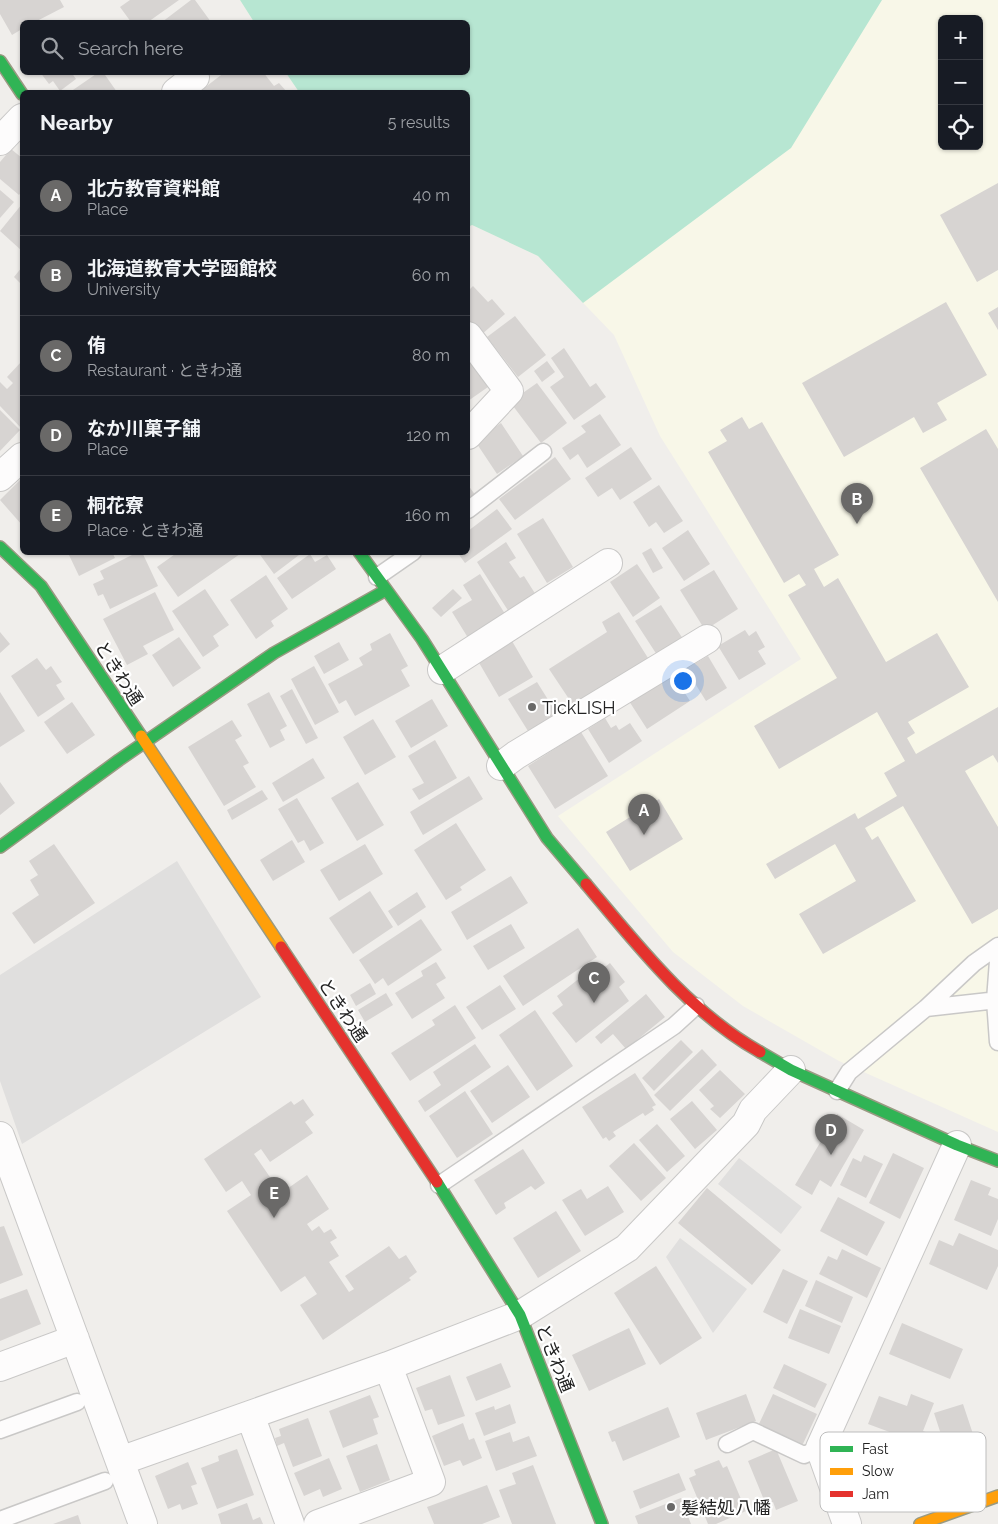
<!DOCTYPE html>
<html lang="en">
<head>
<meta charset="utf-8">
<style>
  :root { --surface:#171b24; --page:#242831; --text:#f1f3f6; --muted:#9ea1a6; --line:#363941; --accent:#6a6968 }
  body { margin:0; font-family:Raleway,"Noto Sans JP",sans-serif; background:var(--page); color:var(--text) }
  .controls { position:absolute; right:15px; top:15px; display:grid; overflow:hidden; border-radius:8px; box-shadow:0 1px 4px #0004 }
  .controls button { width:45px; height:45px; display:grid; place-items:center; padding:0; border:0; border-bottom:1px solid var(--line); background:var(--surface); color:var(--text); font:25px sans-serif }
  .you { position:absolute; left:682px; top:680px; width:18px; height:18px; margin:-12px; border:4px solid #fff; border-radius:50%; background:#1a73e8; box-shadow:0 0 0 8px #1a73e833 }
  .badge { display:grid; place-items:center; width:32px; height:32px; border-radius:50%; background:var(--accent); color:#fff; font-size:16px; font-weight:700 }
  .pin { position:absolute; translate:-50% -41px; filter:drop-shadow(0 1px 2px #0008) }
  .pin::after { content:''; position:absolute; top:26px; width:18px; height:15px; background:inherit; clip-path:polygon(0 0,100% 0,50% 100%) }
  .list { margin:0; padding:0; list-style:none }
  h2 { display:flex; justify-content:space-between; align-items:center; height:65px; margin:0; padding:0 20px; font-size:21px }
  h2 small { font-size:16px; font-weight:400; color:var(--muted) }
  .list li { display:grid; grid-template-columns:32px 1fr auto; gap:15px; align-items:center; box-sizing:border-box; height:80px; padding:0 20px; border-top:1px solid var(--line) }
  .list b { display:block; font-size:19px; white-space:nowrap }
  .list p { margin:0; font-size:16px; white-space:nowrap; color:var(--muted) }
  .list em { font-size:16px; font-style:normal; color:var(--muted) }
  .icon { flex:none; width:28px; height:28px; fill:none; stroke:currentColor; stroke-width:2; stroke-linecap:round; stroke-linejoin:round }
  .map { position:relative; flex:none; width:998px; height:1524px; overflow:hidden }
  .search { position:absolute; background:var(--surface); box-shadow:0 1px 4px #0004; left:20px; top:20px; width:450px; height:55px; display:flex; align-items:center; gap:12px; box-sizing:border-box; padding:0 18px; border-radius:8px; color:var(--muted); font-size:19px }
  .panel { position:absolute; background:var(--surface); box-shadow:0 1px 4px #0004; left:20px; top:90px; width:450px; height:465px; border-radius:8px }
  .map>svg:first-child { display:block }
</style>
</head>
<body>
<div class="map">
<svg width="998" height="1524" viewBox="0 0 998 1524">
  <rect width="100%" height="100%" fill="#f0eeeb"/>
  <path fill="#f8f7e8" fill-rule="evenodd" d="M240,0h758v1132l-159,-71 -96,-55 -70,-54 -115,-136 243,-157 -141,-223 -46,-101 -76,-79 -66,-31 -4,2v-135h-169l-13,-19 182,-1v-50h-214zM942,19h37v127h-37z"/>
  <path fill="#b7e6d2" d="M240,0h642l-91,148 -208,155 -45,-47 -66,-31 -4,2v-135h-169l-13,-19 182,-1v-50h-214z"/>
  <path fill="#e0dfde" d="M177,861l84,136 -239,147 -22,-63v-106z
    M739,1158l63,49 -21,27 -63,-50z
    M680,1238l67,51 -34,44 -47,-76z"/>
  <path fill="#d7d4d2" d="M0,0h60l4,7 -29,15h-13v7l-10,6 -12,-21z
    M130,0h49l-31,22h-17l-11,-15z
    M191,0h4l16,22h-49z
    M40,72h31l5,7 -16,12 -7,-10 -4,3z
    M99,72h4l14,20h-47z
    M225,72h38l11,14 5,-3 8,9h-88z
    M11,149l11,9v33l-3,4 -19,-16v-17z
    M998,183v87l-21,12 -37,-67z
    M0,190l14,12 -14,16z
    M22,204v47l-22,-20z
    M22,267v18l-8,-8z
    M473,286l15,16 4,-3 13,15 -24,21 -13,-16v-28z
    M946,302l41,73 -50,28 10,17 -24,13 -9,-16 -70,40 -42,-74z
    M998,307v23l-10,-17z
    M515,316l31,39 -28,22 -31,-40z
    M564,348l26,39 6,-4 10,14 -32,23 -24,-33 14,-10 -13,-19z
    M468,360l20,27 -20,14z
    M22,361v68l-22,-23v-24l7,7 6,-6 -6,-6z
    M547,361l8,11 -13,10 -8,-11z
    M537,383l30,40 -26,20 -31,-41z
    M0,410l20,20 -20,21z
    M600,414l21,31 -34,23 -9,-14 -8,6 -8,-12 24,-16 -5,-6z
    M742,417l7,12 13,-7 77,133 -25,14 10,18 14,-9 48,84 51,-29 32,54 -61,35 7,11 -8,5 9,16 82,-47v56l-5,-8 -28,16 33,56v82l-26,15 -69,-118 -38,22 7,12 6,-4 38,65 -93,53 -24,-40 57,-33 -21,-37 -60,35 -9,-15 89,-51 3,6 39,-23 -13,-23 21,-12 -28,-49 -98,57 -25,-43 83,-48 -49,-83 18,-10 -7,-11 -15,9 -76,-131 19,-11 -7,-11z
    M501,423l22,33 -26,18 -22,-33z
    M986,429l12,20v153l-78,-134z
    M631,447l21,32 -32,21 -8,-12 -14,9 -13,-19z
    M555,457l16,22 -56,41 -16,-21z
    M22,478v47l-22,-25z
    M468,485l8,11 -8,7z
    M659,485l24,36 -19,12 -8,-11 -7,5 -16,-25z
    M497,509l15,20 -47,34 -8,-11h11v-21z
    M543,518l30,49 -26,16 -30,-49z
    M688,530l22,34 -26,17 -22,-33z
    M506,542l10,16 -7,4 11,16 4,-2 12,19 -27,17 -32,-50z
    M651,548l12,20 -10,5 -11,-20z
    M73,552h39l3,6 -36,18 -10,-21z
    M138,552h4l16,34 -48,23 -7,-15 -5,2 -5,-12 11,-5 -4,-8z
    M178,552h65l-65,45 -21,-30z
    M258,552h45l-29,22z
    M310,554l5,8 12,-7 9,14 -44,30 -15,-21z
    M637,564l23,34 -27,19 -23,-35z
    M714,570l24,39 -33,21 -25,-40z
    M480,574l27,43 -37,24 -18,-29 20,-12 -9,-15z
    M266,575l22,34 -17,12 3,5 -18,13 -26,-39z
    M205,589l24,36 -16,11 6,10 -16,11 -31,-46z
    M453,589l9,9 -21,19 -9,-9z
    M155,592l19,38 -31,16 5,8 -21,11 -24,-46z
    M661,605l24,37 -26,16 -24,-37z
    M619,612l29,46 -75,47 -24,-36 58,-37 -5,-10z
    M745,630l4,6 7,-5 9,16 -7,4 8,13 -27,16 -21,-34z
    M0,632l10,12 -10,9z
    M390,633l18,33 -7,4 9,16 -55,30 -9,-16 -7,4 -11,-20 35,-19 -4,-7 13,-8 -2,-6z
    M179,637l22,31 -28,19 -21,-32z
    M512,641l21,36 -34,20 -21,-36z
    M339,642l10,18 -25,14 -10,-18z
    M708,656l19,32 -21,13 -20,-32z
    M37,658l9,12 5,-4 11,16 -6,3 9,14 -27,18 -27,-41z
    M314,666l25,46 -24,13 -24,-46z
    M672,673l18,28 -43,28 -18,-28z
    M537,682l20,32 -29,17 -20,-32z
    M292,689l26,49 -12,6 -26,-48z
    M0,692l25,39 -25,16z
    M269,692l18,34 -7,4 5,10 -15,8 -23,-44z
    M432,699l16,27 -37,22 -16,-27z
    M72,702l23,33 -28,19 -23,-32z
    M605,718l6,10 5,-3 3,5 11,-7 12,18 -33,22 -21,-34z
    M373,719l23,38 -31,18 -22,-38z
    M232,720l10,16 -7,4 14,23 -6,3 13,21 -32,19 -36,-59z
    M581,732l27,44 -53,33 -27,-43z
    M435,740l22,38 -38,22 -7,-11 12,-6 -16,-27z
    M313,758l12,20 -42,24 -11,-19z
    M469,776l14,23 -60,36 -13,-23z
    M0,782l15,21 -15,12z
    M358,782l26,43 -27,16 -26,-43z
    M262,790l6,9 -36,21 -5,-10z
    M297,798l27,45 -14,8 -6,-11 -6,3 -20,-34z
    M659,799l24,40 -53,32 -24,-39z
    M456,823l30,47 -26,17 2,3 -16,10 -32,-50z
    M292,840l13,22 -32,19 -13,-21z
    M54,844l41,59 -61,41 -22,-31 27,-18 -9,-15 8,-5 -9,-14z
    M365,844l18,30 -44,27 -19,-31z
    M511,876l17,27 -61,37 -16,-28z
    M370,891l23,36 -40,27 -24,-36z
    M417,892l9,15 -28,19 -10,-15z
    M421,919l21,31 -54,36 -5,-8 -8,6 -16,-24z
    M511,924l14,24 -37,22 -15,-24z
    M578,928l19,29 -74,49 -20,-30z
    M436,962l10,16 -10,6 9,14 -33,21 -17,-26 28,-17 -2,-5z
    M610,963l15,19 -6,5 10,14 -53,42 -24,-30 11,-8 -6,-9 38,-30 5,5z
    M370,983l6,11 -20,12 -6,-11z
    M500,985l16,24 -34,21 -16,-23z
    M386,993l7,12 -28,17 -7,-12z
    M646,994l19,23 -39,32 -13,-15 -12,10 -6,-7z
    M455,1005l21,33 -66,43 -19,-28 44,-28 -3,-5z
    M535,1010l38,56 -36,25 -38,-56z
    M681,1040l12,12 -39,39 -12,-13z
    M475,1044l16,23 -66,45 -7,-11 23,-16 -8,-13z
    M702,1049l15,16 -47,46 -16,-16z
    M508,1065l22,32 -38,26 -22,-32z
    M720,1070l25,24 -25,24 -10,-9 4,-3 -15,-16z
    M635,1073l21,32 -4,2 2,3 -9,6 -2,-3 -30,19 3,4 -7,5 -3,-4 -3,2 -21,-32z
    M465,1091l28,43 -36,24 -28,-42z
    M303,1099l11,16 -9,7 8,11 -43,29 -9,-13 -7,5 27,39 26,-18 22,34 -22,15 5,7 7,-5 5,7 7,-4 6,9 -7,4 9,14 -10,6 20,30 5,-3 -9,-13 44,-30 10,13 7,-4 11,17 -8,6 2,2 -88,60 -23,-35 17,-11 -12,-18 -24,16 -54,-81 24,-16 -9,-14 -16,11 -22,-33 87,-58 3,4z
    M692,1101l25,29 -22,19 -25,-30z
    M837,1114l27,16 -33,57 -11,-7 -8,15 -17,-10z
    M657,1124l28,32 -18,16 -28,-32z
    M634,1143l32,35 -25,23 -32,-35z
    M523,1149l22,34 -10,7 -4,-4 -27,17 2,5 -10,7 -22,-35z
    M893,1153l31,15 -24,51 -31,-16z
    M864,1155l19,9 -17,34 -26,-13 13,-27 8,4z
    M971,1180l20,8 -3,7 10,4v20l-7,17 -37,-16z
    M608,1186l16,26 -39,24 -23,-36 19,-11 6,10z
    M707,1188l74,62 -29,35 -74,-62z
    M838,1197l47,25 -18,34 -47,-25z
    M556,1211l25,40 -43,27 -25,-40z
    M4,1226l19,49 -23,9v-57z
    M959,1233l39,17v16l-11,24 -58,-26 10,-24 14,6z
    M842,1249l39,19 -14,30 -48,-24 9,-18 9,4z
    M656,1266l46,72 -42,27 -46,-72z
    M783,1269l25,12 -21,43 -24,-12z
    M816,1280l37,17 -11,26 -37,-17z
    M27,1289l14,35 -41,17v-42z
    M800,1309l41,17 -12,28 -41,-16z
    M902,1323l61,26 -13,30 -61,-25z
    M629,1328l17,36 -57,27 -17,-36z
    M501,1363l10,24 -35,14 -10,-24z
    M784,1364l43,20 -12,24 -42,-20z
    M450,1375l15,41 -27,9 -6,-16 -7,2 -9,-23z
    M746,1394l10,27 -50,19 -10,-27z
    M773,1394l44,20 -15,32 -44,-20z
    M911,1394l23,9 -11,28 11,4 -4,12 -62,-23 11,-28 28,10z
    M370,1395l9,22 -6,2 5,15 -35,14 -14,-37z
    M510,1404l6,19 -32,13 -9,-23 19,-7 1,4z
    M963,1404l16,48 -29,10 -16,-49z
    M668,1407l12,30 -57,24 -8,-20 -3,1 -4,-10z
    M308,1418l14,38 -29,11 -9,-24 -7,3 -2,-8 6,-2 -2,-7z
    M463,1423l6,17 5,-2 8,20 -19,8 -3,-6 -16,6 -12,-30z
    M510,1432l3,10 16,-6 8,20 -41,15 -11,-30z
    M377,1444l13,36 -30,12 -14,-36z
    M237,1449l17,46 -37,14 -16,-41 18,-7 -1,-5z
    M776,1449l22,52 -22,9 -3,-8 -7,3 -18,-44z
    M329,1458l13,31 -19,8 -3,-8 -16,7 -10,-23z
    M719,1460l4,8 4,-2 19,45 -30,13h-8l-19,-46 7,-3 -2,-5z
    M188,1462l9,22 -6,2 7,18 -16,6 -2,-6 -12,5 -13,-33z
    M533,1465l23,59h-44l-13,-34 17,-6 -4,-11z
    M679,1473l7,17 -46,19 -7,-18z
    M487,1485l13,32 -18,7h-48l-7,-17z
    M681,1498l10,26h-53l-3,-8z
    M247,1503l6,17 7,-3 3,7h-42l-3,-10z
    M78,1515l3,9h-28z"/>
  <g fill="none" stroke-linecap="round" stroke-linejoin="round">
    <g stroke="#c9c8c7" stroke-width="19">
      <path id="lane" d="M468,510l75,-58
        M377,577l36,-25
        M998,961l-3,39 3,42
        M926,1008l48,-45 24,-17
        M837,1091l12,-19 77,-64 72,-8
        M439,1185l235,-159 22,-20
        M0,1430l77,-28
        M727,1444l26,-13 51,24 16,-7
        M0,1520l105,-39"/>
    </g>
    <g stroke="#c9c8c7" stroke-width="30">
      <path id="street" d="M176,92l19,-15
        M0,141l22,-23
        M468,336l41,55 -41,44
        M0,477l22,-20
        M442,670l166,-107
        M501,766l15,-11 191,-116
        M0,1136l143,388
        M0,1367l75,-28
        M250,1415l40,109
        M120,1461l268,-95 132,-51 107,-67 119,-124 7,-14 38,-40
        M318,1524l113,-42 -43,-116
        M847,1524l-27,-76 137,-303"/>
    </g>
    <g stroke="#999a82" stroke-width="14">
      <path id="fast" d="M0,61l22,33
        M0,547l41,39 100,150
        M359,552l63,87 125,199 39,46
        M0,847l119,-87 155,-107 112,-63
        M760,1052l31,18 166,75 41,16
        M437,1182l83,133 82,209"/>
    </g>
    <g stroke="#999a82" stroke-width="14">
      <path id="slow" d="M141,736l140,211
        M920,1524l78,-28"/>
    </g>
    <g stroke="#999a82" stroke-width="14">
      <path id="jam" d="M586,884c52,62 103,128 174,168
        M281,947l156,235"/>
    </g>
    <use href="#lane" stroke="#fdfcfc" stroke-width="16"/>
    <use href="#street" stroke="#fdfcfc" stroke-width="28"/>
    <use href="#fast" stroke="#30b455" stroke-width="11"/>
    <use href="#slow" stroke="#ff9f0a" stroke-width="11"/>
    <use href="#jam" stroke="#e5322d" stroke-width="11"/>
  </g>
  <g fill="#6a6968" stroke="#fff" stroke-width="2">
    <circle cx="532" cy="707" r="5"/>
    <circle cx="671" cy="1507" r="5"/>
  </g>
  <g text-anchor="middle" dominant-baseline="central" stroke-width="4.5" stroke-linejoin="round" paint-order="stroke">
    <g font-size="18" fill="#222" stroke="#fff">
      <text transform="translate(119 673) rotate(57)">ときわ通</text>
      <text transform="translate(343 1010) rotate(56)">ときわ通</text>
      <text transform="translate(555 1358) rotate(68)">ときわ通</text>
    </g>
    <g font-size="18" fill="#222" stroke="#fff" text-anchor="start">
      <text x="542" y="707">TickLISH</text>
      <text x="681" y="1507">髪結処八幡</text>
    </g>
  </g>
  <rect x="820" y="1432" width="166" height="80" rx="8" fill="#fff" stroke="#bdbdbd" stroke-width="1"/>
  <rect x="830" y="1446" width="23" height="6" fill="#30b455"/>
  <rect x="830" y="1468" width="23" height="7" fill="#ff9f0a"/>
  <rect x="830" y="1491" width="23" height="6" fill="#e5322d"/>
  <g font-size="14" fill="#222">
    <text x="862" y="1454">Fast</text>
    <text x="862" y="1476">Slow</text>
    <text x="862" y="1499">Jam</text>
  </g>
</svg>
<div class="controls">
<button>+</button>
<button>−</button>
<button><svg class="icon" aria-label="locate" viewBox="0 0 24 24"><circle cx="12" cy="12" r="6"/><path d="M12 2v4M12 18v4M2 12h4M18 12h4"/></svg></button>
</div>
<div class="you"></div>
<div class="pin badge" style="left:644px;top:835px">A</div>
<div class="pin badge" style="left:857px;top:524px">B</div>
<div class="pin badge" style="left:594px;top:1003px">C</div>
<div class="pin badge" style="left:831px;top:1155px">D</div>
<div class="pin badge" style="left:274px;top:1218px">E</div>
<div class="search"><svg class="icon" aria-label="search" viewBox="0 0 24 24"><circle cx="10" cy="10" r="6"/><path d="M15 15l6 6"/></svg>Search here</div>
<section class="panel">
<h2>Nearby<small>5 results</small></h2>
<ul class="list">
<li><span class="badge">A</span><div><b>北方教育資料館</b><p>Place</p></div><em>40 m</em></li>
<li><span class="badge">B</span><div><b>北海道教育大学函館校</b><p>University</p></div><em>60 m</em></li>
<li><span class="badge">C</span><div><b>侑</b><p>Restaurant · ときわ通</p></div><em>80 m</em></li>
<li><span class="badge">D</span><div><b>なか川菓子舗</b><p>Place</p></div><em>120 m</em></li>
<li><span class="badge">E</span><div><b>桐花寮</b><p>Place · ときわ通</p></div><em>160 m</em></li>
</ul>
</section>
</div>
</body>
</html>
